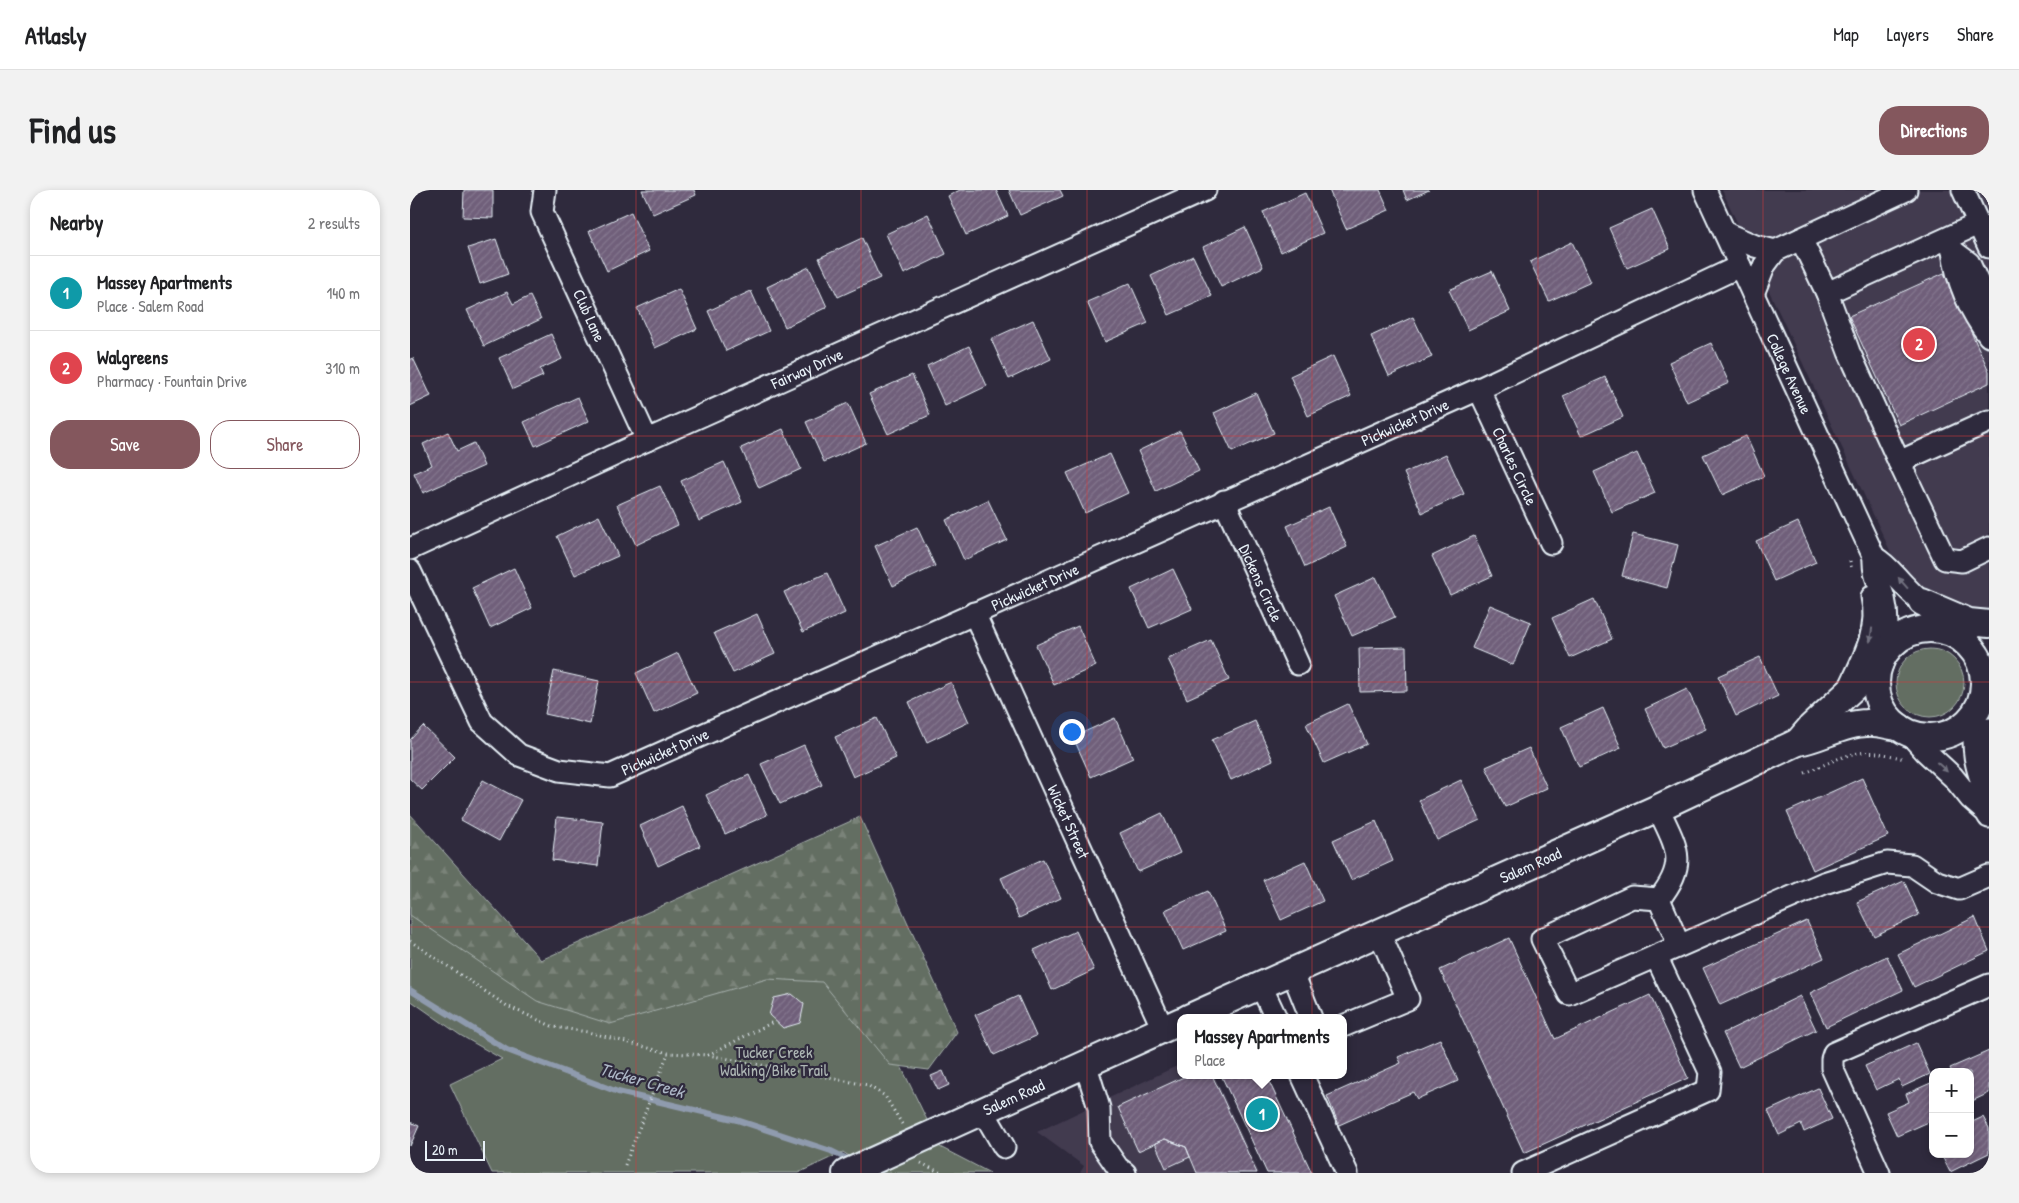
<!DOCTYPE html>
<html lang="en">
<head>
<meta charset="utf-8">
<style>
  :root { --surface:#fff; --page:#f2f2f2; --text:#202124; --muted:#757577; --line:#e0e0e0; --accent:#84575d }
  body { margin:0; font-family:"Patrick Hand",sans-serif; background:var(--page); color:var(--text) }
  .controls { position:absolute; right:15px; bottom:15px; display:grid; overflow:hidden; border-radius:10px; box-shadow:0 2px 8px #0003 }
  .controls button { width:45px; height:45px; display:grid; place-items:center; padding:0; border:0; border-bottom:1px solid var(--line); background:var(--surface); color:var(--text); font:25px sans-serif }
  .scale { position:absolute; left:15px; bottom:12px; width:60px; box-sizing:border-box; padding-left:5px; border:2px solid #e8f1f8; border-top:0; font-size:14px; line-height:18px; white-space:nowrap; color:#e8f1f8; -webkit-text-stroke:4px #2f2a3d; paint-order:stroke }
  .you { position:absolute; left:661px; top:541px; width:18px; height:18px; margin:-12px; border:4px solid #fff; border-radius:50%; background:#1a73e8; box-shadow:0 0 0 8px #1a73e833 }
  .badge { display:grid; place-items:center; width:32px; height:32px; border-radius:50%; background:var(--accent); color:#fff; font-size:16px; font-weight:700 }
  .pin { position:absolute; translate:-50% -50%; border:2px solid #fff; box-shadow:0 1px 5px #0006 }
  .popup { position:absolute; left:767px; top:824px; width:170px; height:65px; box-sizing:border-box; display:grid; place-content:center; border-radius:10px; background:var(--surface); filter:drop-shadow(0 1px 4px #0005); font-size:16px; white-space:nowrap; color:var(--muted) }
  .popup b { font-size:19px; color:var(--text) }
  .popup::after { content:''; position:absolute; left:50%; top:100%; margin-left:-10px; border:10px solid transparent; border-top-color:var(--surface) }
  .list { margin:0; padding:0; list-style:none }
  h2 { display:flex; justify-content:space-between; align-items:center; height:65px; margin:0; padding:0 20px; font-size:21px }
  h2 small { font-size:16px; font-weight:400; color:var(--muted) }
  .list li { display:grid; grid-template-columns:32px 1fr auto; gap:15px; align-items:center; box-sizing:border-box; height:75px; padding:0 20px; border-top:1px solid var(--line) }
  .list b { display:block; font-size:19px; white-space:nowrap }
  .list p { margin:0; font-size:16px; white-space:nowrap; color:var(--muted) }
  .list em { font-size:16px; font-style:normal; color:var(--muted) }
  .actions { display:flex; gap:10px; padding:15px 20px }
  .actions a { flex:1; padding:11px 0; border:1px solid var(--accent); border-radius:20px; text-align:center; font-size:18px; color:var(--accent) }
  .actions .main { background:var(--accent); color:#fff }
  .map { position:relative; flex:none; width:1579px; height:983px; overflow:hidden; border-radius:20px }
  header { display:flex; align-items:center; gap:30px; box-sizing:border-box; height:70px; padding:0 25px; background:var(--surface); border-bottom:1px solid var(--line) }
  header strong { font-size:24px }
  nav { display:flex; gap:28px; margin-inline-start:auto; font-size:18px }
  .intro { display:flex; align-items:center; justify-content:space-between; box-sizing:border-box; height:120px; padding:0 30px }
  h1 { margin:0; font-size:35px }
  .button { padding:12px 22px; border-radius:20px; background:var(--accent); color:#fff; font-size:18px; font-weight:700 }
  main { display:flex; gap:30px; padding:0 30px }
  aside { flex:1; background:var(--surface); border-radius:20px; box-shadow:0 2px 8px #0003 }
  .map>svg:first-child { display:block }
</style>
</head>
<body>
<header>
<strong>Atlasly</strong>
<nav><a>Map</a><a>Layers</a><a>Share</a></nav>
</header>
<div class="intro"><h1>Find us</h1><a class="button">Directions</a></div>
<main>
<aside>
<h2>Nearby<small>2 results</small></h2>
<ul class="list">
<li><span class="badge" style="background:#0f9aa8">1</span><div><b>Massey Apartments</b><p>Place · Salem Road</p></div><em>140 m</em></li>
<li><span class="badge" style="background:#e0444e">2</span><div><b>Walgreens</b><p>Pharmacy · Fountain Drive</p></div><em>310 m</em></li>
</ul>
<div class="actions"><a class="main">Save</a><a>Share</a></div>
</aside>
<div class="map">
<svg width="1579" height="983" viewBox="0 0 1579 983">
  <defs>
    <pattern id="forest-firs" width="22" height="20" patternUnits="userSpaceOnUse" patternTransform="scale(1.25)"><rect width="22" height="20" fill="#646e62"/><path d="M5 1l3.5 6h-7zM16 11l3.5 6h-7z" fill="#7a8379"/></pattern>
    <pattern id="building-hatch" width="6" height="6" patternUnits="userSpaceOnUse" patternTransform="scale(1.25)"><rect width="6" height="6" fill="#6f5f7a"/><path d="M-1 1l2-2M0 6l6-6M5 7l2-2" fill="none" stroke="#84768e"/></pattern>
  </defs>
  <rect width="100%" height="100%" fill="#2f2a3d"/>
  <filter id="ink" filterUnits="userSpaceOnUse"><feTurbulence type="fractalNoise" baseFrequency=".02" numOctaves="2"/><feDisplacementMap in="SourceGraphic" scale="10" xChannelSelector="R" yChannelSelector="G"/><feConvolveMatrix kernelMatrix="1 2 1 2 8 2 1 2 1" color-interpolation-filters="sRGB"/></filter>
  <g filter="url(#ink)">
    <path fill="#423a4f" d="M1312,0h267v429l-61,-24 -35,-38z
      M771,874v11h33l45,98h-179l4,-7 -47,-34z"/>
    <path fill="#646e62" stroke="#a6b0ad" d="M1486 493a34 34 0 1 1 68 0a34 34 0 1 1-68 0Z
      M0,708l164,102 253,-87 113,234 50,26h-116l-31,-21 -45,21h-306l-42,-89 52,-25 -42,-24 -50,-35z"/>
    <path fill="url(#forest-firs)" stroke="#a6b0ad" d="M0,624l131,146 319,-143 97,215 -28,38 -39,-5 -68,-83 -55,-3 -157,45 -73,-23 -127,-86z"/>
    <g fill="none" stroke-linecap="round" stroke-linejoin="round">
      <path stroke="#8f9bae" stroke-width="6" d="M0,800l97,60 111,42 119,28 94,31 22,11"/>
    </g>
    <path fill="url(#building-hatch)" stroke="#e8f1f8" d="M54,0h29v28l-30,-1z
      M232,0h52l2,5 -43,19z
      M550,0h36l12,26 -42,19 -18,-39z
      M599,0h51l3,6 -43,19z
      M919,0h51l9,20 -43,19z
      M993,0h26l-22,10z
      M895,3l18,40 -42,19 -18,-40z
      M1242,19l18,40 -43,19 -18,-40z
      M221,22l18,39 -42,20 -18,-40z
      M518,24l18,40 -42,20 -18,-40z
      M835,37l18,40 -42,20 -18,-40z
      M452,48l18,40 -42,19 -19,-39z
      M86,49l12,35 -28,10 -12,-36z
      M1162,52l19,40 -42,19 -19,-39z
      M783,66l19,40 -43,19 -18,-39z
      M399,77l18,40 -42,20 -18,-40z
      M1082,81l18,40 -42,19 -19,-40z
      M1534,83l45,98v12l-90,42 -50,-109z
      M720,93l18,40 -43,19 -18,-40z
      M269,99l18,40 -42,19 -18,-40z
      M341,101l18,40 -43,20 -18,-40z
      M97,102l6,12 17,-8 11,23 -57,27 -17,-36z
      M1003,127l19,40 -43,19 -18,-40z
      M623,130l18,39 -42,20 -18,-40z
      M141,144l11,25 -22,10 3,7 -30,13 -14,-31z
      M1301,153l18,40 -42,19 -18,-40z
      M559,156l18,40 -42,20 -18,-40z
      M923,166l18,40 -43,20 -18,-40z
      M3,168l18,38 -21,10v-46z
      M502,185l18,40 -42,19 -19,-40z
      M1195,187l18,40 -42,19 -18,-40z
      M846,203l18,40 -42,19 -18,-39z
      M168,207l11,24 -54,25 -11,-24z
      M438,213l18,40 -42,19 -18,-40z
      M373,239l18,40 -42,19 -18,-40z
      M770,241l19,40 -43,20 -18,-40z
      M38,242l9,19 17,-8 10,23 -61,27 -9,-20 18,-8 -9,-21z
      M1336,246l18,40 -42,19 -19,-40z
      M1227,263l18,40 -43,19 -18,-40z
      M700,264l18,39 -43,20 -18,-40z
      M1036,264l18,40 -42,19 -18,-40z
      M314,272l18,40 -43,19 -18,-40z
      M250,296l18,39 -42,20 -19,-40z
      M578,310l19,40 -43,20 -18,-40z
      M919,317l18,40 -42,20 -18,-41z
      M189,326l19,40 -43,19 -18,-39z
      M1388,332l18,40 -42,19 -18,-40z
      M507,337l18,39 -42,20 -18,-40z
      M1223,344l45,11 -11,43 -45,-12z
      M1064,346l18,40 -42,19 -18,-39z
      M104,378l18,40 -42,20 -18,-40z
      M763,379l19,40 -43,19 -18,-39z
      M417,383l18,40 -42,19 -19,-40z
      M966,387l19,40 -43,19 -18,-40z
      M1184,409l18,40 -42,19 -18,-40z
      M1080,415l41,17 -18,43 -41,-17z
      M347,424l18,40 -42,19 -19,-40z
      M668,436l18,40 -42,19 -18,-40z
      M801,450l18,40 -42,19 -19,-40z
      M996,457l1,44 -47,1 -1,-44z
      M268,463l19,40 -43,20 -18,-40z
      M1350,467l18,39 -42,20 -18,-40z
      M144,481l45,10 -9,43 -45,-10z
      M541,492l18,40 -42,20 -18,-40z
      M1277,499l19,40 -43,19 -18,-39z
      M938,514l19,40 -43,19 -18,-39z
      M1193,518l18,40 -42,19 -18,-40z
      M467,528l19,40 -43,19 -18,-40z
      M705,528l18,40 -42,19 -18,-40z
      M845,531l18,39 -42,20 -19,-40z
      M13,536l32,31 -33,33 -12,-11v-39z
      M394,555l18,40 -42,19 -19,-40z
      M1119,558l18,40 -42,19 -19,-40z
      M339,585l18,40 -42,19 -19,-39z
      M1452,588l26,58 -75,34 -26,-58z
      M73,590l38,20 -22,41 -38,-21z
      M1051,590l19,40 -43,20 -18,-40z
      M272,616l18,40 -42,20 -18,-40z
      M752,623l18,40 -42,19 -18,-39z
      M147,627l46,5 -5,44 -46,-6z
      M966,631l17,40 -42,19 -18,-40z
      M633,669l18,39 -42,20 -18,-40z
      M895,671l18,40 -42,19 -18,-40z
      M1494,691l15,34 -45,21 -17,-34z
      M798,701l18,40 -43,19 -18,-40z
      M1565,727l14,34 -75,36 -16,-33z
      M1397,731l17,37 -104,47 -17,-37z
      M666,741l18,39 -42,20 -18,-40z
      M1099,748l46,101 95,-44 38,83 -164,75 -84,-183z
      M1477,766l16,34 -77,37 -16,-34z
      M382,804l12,10 -4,19 -17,5 -14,-13 5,-17z
      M608,806l18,40 -42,19 -19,-40z
      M1390,806l16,34 -77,37 -16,-34z
      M1030,849l18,42 -41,18 -4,-7 -74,33 -12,-29 74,-33 -3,-6z
      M1506,853l14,31 -28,13 -3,-8 -23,11 -11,-24z
      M1579,861v42l-19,9v-30h-18l-2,-4z
      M533,881l6,14 -11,5 -7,-14z
      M778,885h24l45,98h-60l-11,-26 -21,-8 -27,12 -20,-44z
      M811,885h45l46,98h-45z
      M1523,892v38l-36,16 -11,-24 23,-10 -3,-8z
      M1408,898l14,31 -28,13 -3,-8 -22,11 -11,-24z
      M1573,927l6,11v25l-39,19 -9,-18h29v-31z
      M0,932l9,4 -9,20z
      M755,949l21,8 4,10 -24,11 -11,-25z"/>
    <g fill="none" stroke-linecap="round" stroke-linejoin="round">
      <g stroke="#e8f1f8" stroke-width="25">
        <g id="minor">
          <path id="s1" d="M135,0l-3,22 105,228"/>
          <path id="s2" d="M1295,0l169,367c-1,18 5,25 10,41 5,21 3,38 -2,59"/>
          <path d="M1553,0l26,57"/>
          <path d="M1315,43l30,13 20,5"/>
          <path d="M1391,49l26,54 22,59 50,110 90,-41"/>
          <path d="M1541,55l2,6 16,12 20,44"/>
          <path d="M1543,61c3,29 18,62 36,85"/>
          <path d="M1417,103l151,-69"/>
          <path d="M1343,104l11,-28 11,-15 131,-61"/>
          <path id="s3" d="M1069,199l72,154"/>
          <path d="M1489,272l46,97 17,2 27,-13"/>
          <path id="s4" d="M814,311l74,163"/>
          <path id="s5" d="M0,359l237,-109 558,-250"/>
          <path d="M1464,367c14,8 20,18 31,29 15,16 30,27 43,45"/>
          <path id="s6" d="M0,381l72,151 37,33 40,15 51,6 869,-387 261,-123"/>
          <path id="s7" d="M564,423l189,416"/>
          <path d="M1440,497c13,-28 30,-58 22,-90"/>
          <path d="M1566,523c-5,37 -1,52 12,87"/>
          <path d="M1498,542l17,19 28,26 17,21 16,14 3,5"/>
          <path d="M1577,574l2,-35"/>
          <path d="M1248,618c18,39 31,54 1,91l20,46"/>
          <path d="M1249,709l-27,-2 -90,42 27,55 255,-111 63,-20 25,2 25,17 22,7 30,-13"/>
          <path d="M883,783l18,45"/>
          <path d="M851,796l15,32"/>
          <path d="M933,836l65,-27 -28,-65"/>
          <path d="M676,876l13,42 1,34 18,26 7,5"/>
          <path d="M892,885l45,98"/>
          <path d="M573,921l21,36"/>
          <path d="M1113,983l185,-83 2,-18 -54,-116"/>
          <path d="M1469,983l-47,-105v-9l2,-6 155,-68"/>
        </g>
      </g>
      <g stroke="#e8f1f8" stroke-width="30">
        <g id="major">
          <path d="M1512,412l47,20 20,2"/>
          <circle cx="1520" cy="493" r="54"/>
          <path d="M1388,552l13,-15 69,-64"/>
          <path id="s8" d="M778,828l470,-210 140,-66c23,-4 46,-19 69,-19 10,-1 22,3 32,4"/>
          <path id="s9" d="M436,983l335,-152"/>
        </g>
      </g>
      <path stroke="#e8f1f8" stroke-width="3" stroke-dasharray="1 4" stroke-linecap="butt" d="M1440,371l2,9
        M1395,583c43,-18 52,-28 99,-14
        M0,751l97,65 47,21 34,5 80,21 40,2 159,30 18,11 17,28
        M298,865l67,-34
        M511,973l20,10
        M215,975l43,-112"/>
      <use href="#minor" stroke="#2f2a3d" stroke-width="21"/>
      <use href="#major" stroke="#2f2a3d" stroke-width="26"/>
    </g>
    <defs><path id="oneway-solid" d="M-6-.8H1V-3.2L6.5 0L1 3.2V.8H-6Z" transform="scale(1.25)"/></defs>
    <g fill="#70707e">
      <use href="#oneway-solid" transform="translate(1493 393) rotate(-131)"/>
      <use href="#oneway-solid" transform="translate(1461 445) rotate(99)"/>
      <use href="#oneway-solid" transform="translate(1532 577) rotate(42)"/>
    </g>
  </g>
  <path fill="none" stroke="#d83c3d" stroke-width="1" stroke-opacity="0.55" d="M226,0v983M451,0v983M677,0v983M902,0v983M1128,0v983M1353,0v983M0,246h1579M0,492h1579M0,737h1579"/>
  <g text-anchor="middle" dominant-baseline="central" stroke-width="4.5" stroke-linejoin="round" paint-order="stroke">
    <g font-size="16" fill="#e8f1f8" stroke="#2f2a3d">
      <text stroke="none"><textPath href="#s1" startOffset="136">Club Lane</textPath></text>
      <text stroke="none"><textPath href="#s5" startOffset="436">Fairway Drive</textPath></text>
      <text stroke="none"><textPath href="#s2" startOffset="202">College Avenue</textPath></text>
      <text stroke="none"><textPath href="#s6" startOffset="1181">Pickwicket Drive</textPath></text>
      <text stroke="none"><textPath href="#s3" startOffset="85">Charles Circle</textPath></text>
      <text stroke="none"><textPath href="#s4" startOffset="90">Dickens Circle</textPath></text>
      <text stroke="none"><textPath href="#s6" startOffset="776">Pickwicket Drive</textPath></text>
      <text stroke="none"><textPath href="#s6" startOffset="371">Pickwicket Drive</textPath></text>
      <text stroke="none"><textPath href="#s7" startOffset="229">Wicket Street</textPath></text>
      <text stroke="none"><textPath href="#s8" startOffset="375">Salem Road</textPath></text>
      <text stroke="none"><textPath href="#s9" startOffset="184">Salem Road</textPath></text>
    </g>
    <g font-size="16" fill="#adb6b4" stroke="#2f2a3d">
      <text x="364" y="862">Tucker Creek<tspan x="364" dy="18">Walking/Bike Trail</tspan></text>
    </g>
    <g font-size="18" font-style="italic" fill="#adb7c7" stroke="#2f2a3d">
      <text transform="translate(232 890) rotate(16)">Tucker Creek</text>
    </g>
  </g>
</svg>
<div class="controls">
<button>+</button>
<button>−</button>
</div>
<div class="scale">20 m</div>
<div class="you"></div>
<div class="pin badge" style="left:852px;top:924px;background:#0f9aa8">1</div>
<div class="popup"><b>Massey Apartments</b>Place</div>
<div class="pin badge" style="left:1509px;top:154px;background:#e0444e">2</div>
</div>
</main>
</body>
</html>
